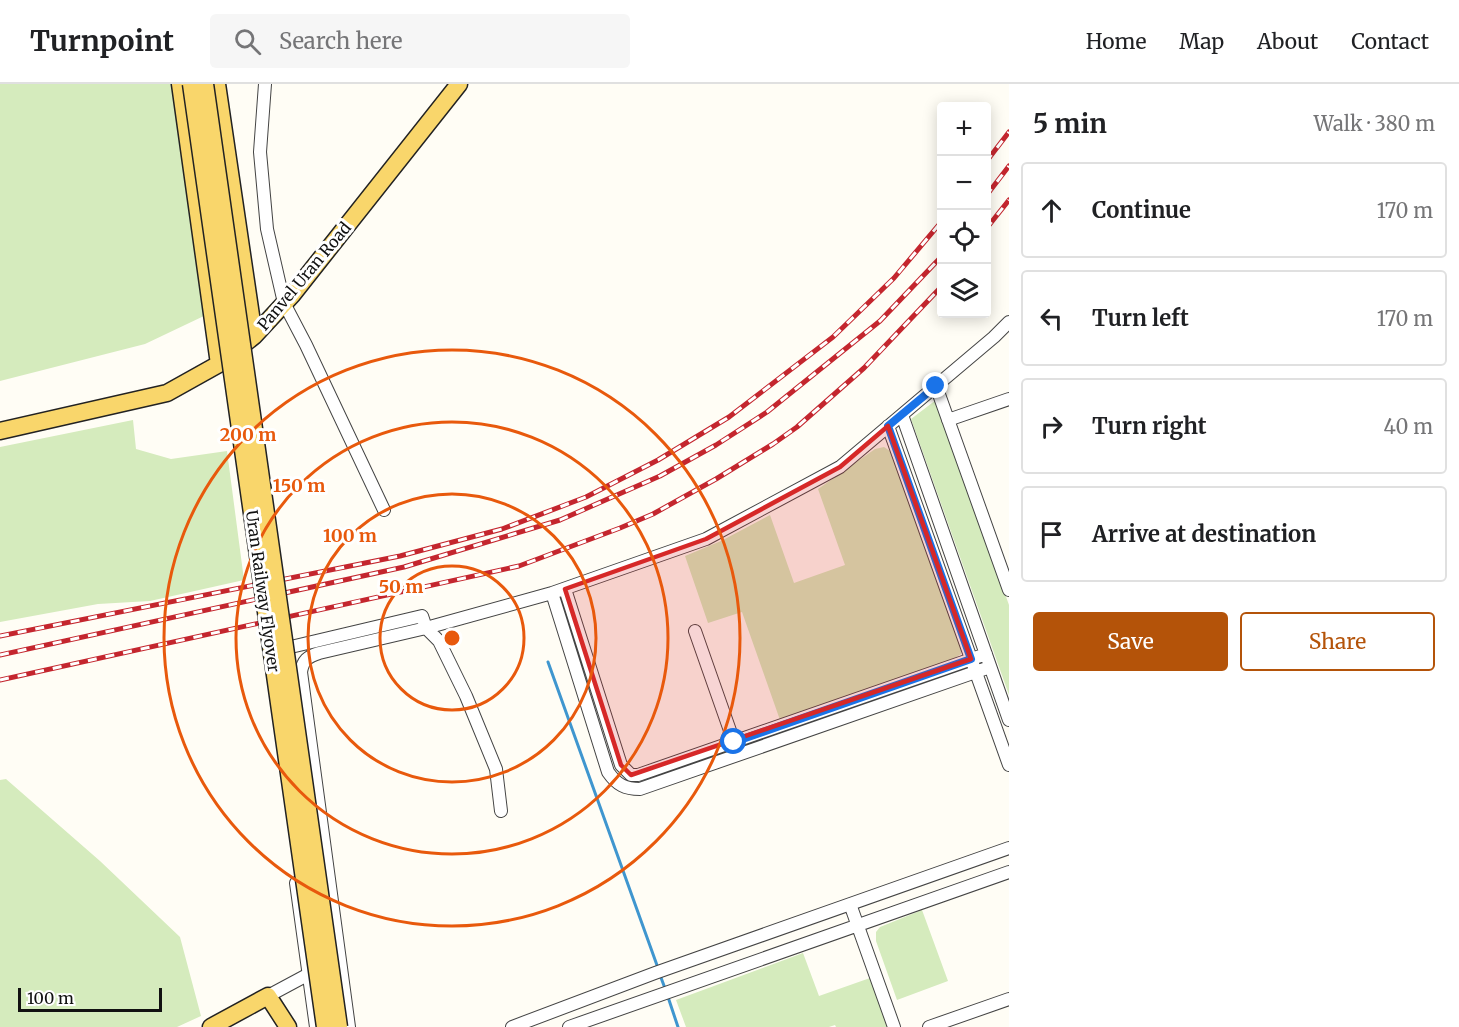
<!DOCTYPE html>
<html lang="en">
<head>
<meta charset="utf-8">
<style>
  :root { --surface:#fff; --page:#f6f6f6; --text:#202124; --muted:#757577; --line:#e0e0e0; --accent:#b45309 }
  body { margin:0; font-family:Merriweather,serif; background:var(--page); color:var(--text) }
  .controls { position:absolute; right:18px; top:18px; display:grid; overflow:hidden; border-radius:6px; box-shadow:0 3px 15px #0003 }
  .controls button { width:54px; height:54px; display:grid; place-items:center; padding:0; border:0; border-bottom:2px solid var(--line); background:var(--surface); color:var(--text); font:30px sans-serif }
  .scale { position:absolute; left:18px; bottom:15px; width:144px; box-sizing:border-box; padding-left:6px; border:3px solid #111; border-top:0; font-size:16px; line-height:21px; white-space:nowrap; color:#111; -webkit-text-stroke:4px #fff; paint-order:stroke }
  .stop { position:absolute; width:18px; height:18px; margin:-14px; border:4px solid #1a73e8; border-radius:50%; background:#fff }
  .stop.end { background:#1a73e8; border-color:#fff; box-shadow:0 2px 6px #0008 }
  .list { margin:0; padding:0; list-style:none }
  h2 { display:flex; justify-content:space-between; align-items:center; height:78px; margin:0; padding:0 24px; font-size:26px }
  h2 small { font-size:20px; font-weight:400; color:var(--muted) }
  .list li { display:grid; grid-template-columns:39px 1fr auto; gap:18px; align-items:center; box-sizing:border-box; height:96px; margin:0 12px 12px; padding:0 12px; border:2px solid var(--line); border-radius:6px }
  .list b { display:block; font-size:22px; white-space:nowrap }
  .list em { font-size:20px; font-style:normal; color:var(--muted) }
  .actions { display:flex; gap:12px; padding:18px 24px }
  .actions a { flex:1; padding:14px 0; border:2px solid var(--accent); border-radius:6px; text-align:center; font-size:21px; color:var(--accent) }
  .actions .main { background:var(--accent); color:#fff }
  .icon { flex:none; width:33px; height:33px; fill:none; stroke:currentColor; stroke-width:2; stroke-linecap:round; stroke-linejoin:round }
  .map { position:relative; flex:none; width:1009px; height:943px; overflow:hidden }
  header { display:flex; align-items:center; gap:36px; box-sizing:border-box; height:84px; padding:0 30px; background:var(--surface); border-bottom:2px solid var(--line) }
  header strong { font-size:28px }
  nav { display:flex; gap:33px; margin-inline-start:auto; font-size:21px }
  .search { width:420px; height:54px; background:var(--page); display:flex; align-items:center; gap:15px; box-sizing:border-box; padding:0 21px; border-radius:6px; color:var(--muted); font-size:22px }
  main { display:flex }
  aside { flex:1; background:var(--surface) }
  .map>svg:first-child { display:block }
</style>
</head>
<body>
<header>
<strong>Turnpoint</strong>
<div class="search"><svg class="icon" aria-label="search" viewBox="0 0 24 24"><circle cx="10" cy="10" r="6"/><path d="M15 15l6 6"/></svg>Search here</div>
<nav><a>Home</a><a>Map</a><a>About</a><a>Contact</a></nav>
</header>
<main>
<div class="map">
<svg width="1009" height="943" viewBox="0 0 1009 943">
  <rect width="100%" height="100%" fill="#fffdf5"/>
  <path fill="#d5ebbd" d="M0,0h175l31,231 -61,29 -145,37z
    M936,316l73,205v90l-98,-276z
    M133,336l3,29 35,10 56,-8 17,129 -94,21 -52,3 -98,18v-175z
    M884,363l6,4 4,8 67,189v6l-6,4 -175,62 -38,-108 -34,11 -23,-67 36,-15 49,-26 24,68 51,-18 -27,-76 57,-40z
    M6,695l94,82 80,76 21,79 -24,11h-177v-247z
    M922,826l26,71 -51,19 -21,-59v-9l4,-5z
    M803,869l16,43 51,-18 19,49h-53l-1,-2 -6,2h-143l-10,-27z"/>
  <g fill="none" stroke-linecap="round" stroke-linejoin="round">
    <path stroke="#3f96cf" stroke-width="3" d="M548,578l110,306
      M660,891l6,16
      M668,913l10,30"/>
    <g stroke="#444" stroke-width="14">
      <path id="minor" d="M265,0l-5,68 7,77 17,74 22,42 78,165
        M936,302l73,204
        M902,331l107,305
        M948,336l61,-21
        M888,342l121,339
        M565,505l56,176 10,10h7l348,-121
        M552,509l56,179c9,13 17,17 32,17l350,-122
        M695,547l39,111
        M278,566l144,-34 4,12 13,13 27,55 30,73 5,42
        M296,799l20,144
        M850,820l44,123
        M268,912l41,-22
        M349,943l-48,-355c2,-12 6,-15 18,-19l107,-25 126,-35 154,-54 134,-72 154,-130 15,-15
        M512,943l143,-54 354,-125
        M569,943l440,-155
        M929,943l80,-28"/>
    </g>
    <g stroke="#222" stroke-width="19">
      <path id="major" d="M180,0l39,280
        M217,0l37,252
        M0,347l167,-38 52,-29 35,-28 38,-41 167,-211
        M211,943l57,-31 20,31"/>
    </g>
    <use href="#minor" stroke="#fff" stroke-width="12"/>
    <use href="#major" stroke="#f9d66b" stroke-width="16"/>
    <g stroke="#c4262e" stroke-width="5">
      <path id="rail" d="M986,78l23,-30
        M986,112l23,-30
        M986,145l23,-29
        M0,552l400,-80 102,-27 84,-32 72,-37 71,-43 104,-80 61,-59 48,-57
        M0,571l404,-88 156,-47 100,-44 56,-31 51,-33 113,-91 62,-65
        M0,596l519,-114 101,-38 33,-14 63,-35 57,-35 24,-17 67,-59 78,-82"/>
    </g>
    <use href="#rail" stroke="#fff" stroke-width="3" stroke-dasharray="9" stroke-linecap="butt"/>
    <g stroke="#222" stroke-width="19" stroke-linecap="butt">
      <path id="major-bridge" d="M191,0l134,943
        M205,0l134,943"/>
    </g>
    <use href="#major-bridge" stroke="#f9d66b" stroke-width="16"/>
  </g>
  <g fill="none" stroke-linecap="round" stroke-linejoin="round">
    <path stroke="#1a73e8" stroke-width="8" d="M734,658l237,-83 -83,-233 48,-40"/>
  </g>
  <path fill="#d62828" fill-opacity="0.2" stroke="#d62828" stroke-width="4.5" stroke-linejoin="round" d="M888,342l83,233 -340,116 -10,-10 -56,-176 141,-50 134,-72z"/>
  <g fill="none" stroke="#e8590c" stroke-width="3">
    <circle cx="452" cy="554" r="72"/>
    <circle cx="452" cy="554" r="144"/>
    <circle cx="452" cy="554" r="216"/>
    <circle cx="452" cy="554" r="288"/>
  </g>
  <g text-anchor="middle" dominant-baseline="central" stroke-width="6" stroke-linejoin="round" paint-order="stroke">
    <g font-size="16" fill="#111" stroke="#fff">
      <text transform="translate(304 192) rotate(-50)">Panvel Uran Road</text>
      <text transform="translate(263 507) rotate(82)">Uran Railway Flyover</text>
    </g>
  </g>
  <circle cx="452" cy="554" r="9" fill="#e8590c" stroke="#fff" stroke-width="3"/>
  <g font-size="18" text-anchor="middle" font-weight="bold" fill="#e8590c" stroke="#fff" stroke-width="6" stroke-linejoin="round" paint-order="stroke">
    <text x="248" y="357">200 m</text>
    <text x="299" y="408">150 m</text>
    <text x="350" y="458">100 m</text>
    <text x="401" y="509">50 m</text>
  </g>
</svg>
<div class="controls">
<button>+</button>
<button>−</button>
<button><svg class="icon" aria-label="locate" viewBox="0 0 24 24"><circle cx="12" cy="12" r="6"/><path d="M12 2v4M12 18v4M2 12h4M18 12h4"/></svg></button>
<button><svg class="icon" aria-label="layers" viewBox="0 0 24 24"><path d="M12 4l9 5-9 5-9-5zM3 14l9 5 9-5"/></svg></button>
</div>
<div class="scale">100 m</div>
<div class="stop" style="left:734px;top:658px"></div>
<div class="stop end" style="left:936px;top:302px"></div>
</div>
<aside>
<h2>5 min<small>Walk · 380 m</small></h2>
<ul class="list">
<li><svg class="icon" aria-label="ahead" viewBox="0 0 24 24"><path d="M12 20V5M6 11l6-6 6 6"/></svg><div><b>Continue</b></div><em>170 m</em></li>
<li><svg class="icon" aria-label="left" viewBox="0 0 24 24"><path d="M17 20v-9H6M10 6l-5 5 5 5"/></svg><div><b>Turn left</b></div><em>170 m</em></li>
<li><svg class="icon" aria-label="right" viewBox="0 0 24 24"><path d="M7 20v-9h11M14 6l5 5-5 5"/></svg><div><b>Turn right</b></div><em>40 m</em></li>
<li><svg class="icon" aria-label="arrive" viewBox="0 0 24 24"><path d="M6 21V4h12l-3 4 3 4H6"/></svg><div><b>Arrive at destination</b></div></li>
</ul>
<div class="actions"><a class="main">Save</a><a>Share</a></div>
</aside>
</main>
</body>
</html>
